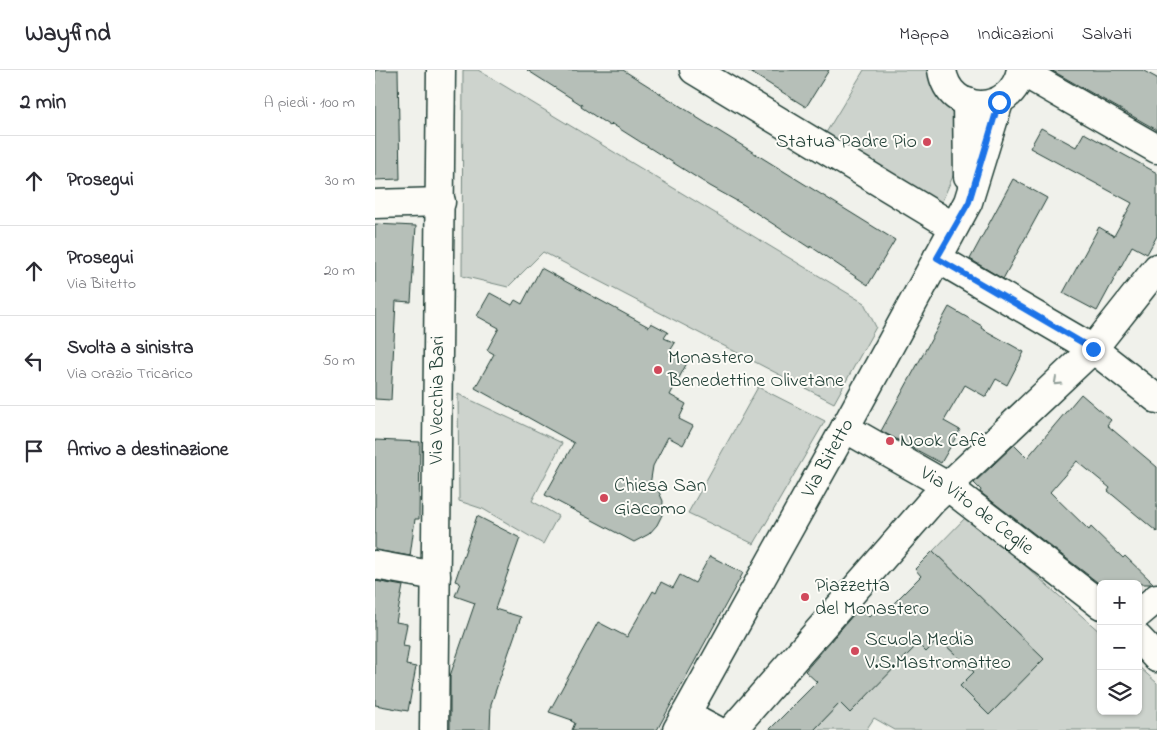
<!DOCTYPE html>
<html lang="it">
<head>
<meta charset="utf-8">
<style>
  :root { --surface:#fff; --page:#f2f2f3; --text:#2b2b33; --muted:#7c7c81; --line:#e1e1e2 }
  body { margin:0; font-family:"Indie Flower",sans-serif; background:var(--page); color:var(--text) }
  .controls { position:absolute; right:15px; bottom:15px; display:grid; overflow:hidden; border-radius:8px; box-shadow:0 1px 4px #0004 }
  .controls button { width:45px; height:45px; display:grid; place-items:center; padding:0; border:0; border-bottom:1px solid var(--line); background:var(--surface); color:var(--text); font:25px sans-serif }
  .stop { position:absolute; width:15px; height:15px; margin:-11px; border:4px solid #1a73e8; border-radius:50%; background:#fff }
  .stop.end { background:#1a73e8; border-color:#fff; box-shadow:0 1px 5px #0008 }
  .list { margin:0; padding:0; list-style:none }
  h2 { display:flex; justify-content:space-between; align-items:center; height:65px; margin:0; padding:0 20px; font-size:21px }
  h2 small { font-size:16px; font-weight:400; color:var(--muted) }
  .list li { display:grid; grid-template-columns:32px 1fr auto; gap:15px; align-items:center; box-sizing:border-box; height:90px; padding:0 20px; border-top:1px solid var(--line) }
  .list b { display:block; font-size:19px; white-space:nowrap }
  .list p { margin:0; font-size:16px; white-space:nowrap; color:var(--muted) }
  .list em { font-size:16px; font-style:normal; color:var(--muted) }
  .icon { flex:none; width:28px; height:28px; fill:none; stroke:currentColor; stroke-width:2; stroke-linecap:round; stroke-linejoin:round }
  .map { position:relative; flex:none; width:782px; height:660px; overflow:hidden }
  header { display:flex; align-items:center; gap:30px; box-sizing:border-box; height:70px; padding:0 25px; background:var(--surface); border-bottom:1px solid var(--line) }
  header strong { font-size:24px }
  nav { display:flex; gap:28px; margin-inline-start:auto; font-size:18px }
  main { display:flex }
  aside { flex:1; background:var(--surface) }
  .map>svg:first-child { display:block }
</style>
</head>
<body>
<header>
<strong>Wayfind</strong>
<nav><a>Mappa</a><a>Indicazioni</a><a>Salvati</a></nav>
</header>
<main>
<aside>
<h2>2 min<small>A piedi · 100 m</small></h2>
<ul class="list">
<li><svg class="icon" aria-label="ahead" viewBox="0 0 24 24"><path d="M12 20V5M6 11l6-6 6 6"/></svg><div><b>Prosegui</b></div><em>30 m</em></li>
<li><svg class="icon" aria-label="ahead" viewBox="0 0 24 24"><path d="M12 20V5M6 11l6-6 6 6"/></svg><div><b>Prosegui</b><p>Via Bitetto</p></div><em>20 m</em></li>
<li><svg class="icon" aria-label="left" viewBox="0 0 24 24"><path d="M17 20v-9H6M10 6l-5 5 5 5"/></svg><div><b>Svolta a sinistra</b><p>Via Orazio Tricarico</p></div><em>50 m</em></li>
<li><svg class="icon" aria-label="arrive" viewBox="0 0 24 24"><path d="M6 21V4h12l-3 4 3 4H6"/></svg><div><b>Arrivo a destinazione</b></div></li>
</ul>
</aside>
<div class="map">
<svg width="782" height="660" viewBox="0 0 782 660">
  <rect width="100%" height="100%" fill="#f0f1eb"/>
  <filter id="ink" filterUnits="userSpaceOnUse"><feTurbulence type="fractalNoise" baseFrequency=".02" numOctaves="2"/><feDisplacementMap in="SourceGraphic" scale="10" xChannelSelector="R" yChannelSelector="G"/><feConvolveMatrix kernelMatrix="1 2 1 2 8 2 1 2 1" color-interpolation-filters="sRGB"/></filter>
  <g filter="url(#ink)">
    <path fill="#cdd3cd" stroke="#768880" d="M88,0h15l386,233 12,24 -42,76 -291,-151 -35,35 -46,-11z
      M489,0h73l22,38 -2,59 -17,39 -116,-70z
      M383,317l67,34 -71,123 -66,-31z
      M83,324l104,49 -30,58 26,15 -15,28 -60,-35 -24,-8z
      M593,445l133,118v78h37v-45l19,17v47h-262l-21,-12 -8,12h-52l26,-27 7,7 66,-71 13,13 13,-13 35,33 -14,14 29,29 54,-56 -110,-108z"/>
    <path fill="#b6bfb8" stroke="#1f3d34" d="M0,0h23l2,109 -25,1z
      M152,0h96l73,46v1l199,123 -27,45 -58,-39v2l-66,-43 -34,-19 -98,-62 -2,2 -29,-19 1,-2z
      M372,0h82l-23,37z
      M676,0h91l15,8v52z
      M666,58l35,19 8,-14 73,40v63l-10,18 -15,-8 -35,65 -34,-18 36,-66 15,9 18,-33 -102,-55z
      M638,109l34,19 -44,81 -33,-20z
      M0,154l41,2 -5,76 -15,-1 -5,99 -16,-1z
      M166,198l108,59 2,-4 17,9 -4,6 11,5 -5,8 18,10 -18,34 16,9 -7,15 14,7 -10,19 -15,-8 -15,29 -3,19 8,5 5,11 -1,14 -5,10 -8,9 -15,8 -89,-47 29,-52 -99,-55 19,-34 -7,-4 12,-22 -22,-12 13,-23 22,12 3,-5 7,4z
      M574,237l33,19 -1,2 43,24 -17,33 -11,-6 -10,18 -21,-12 -21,36 16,9 -19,33 -60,-32z
      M706,324l30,26 -4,5 50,42v65l-49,-41 2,-3 -33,-27 -27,31 39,38 2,-3 32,31 2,-2 28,27 -1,1h-51v1l-121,-93 1,-2 -7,-7 40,-38 13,13z
      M0,370l45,2 -1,77h-4l-5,37 -35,-6z
      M102,446l43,22 -25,71 26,8 -30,87 -1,26h-40v-54l25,-73 -20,-7 5,-13 -5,-2z
      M558,481l111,108 -55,56 -29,-29 14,-14 -35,-33 -13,13 -8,-8 -68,69 -10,-10 -26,27h-45l48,-48 -12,-11 55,-64 9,10 12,-12 5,6 35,-35 -6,-7z
      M335,486l33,17 -86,157h-85l3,-7 -4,-2 1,-1 -23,-8 49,-90 29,15 26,-46 3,2 5,-11 12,6 7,-13 15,8z
      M0,511l28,5 -7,36 11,2 -4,22 6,1 -3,18 10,2 -8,44 -33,-6z"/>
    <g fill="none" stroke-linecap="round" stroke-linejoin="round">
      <g stroke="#1f3d34" stroke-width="31">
        <g id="street">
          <path d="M319,0l260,157"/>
          <path d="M646,1l136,78"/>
          <path d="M0,134l66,-2"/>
          <path d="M562,188l156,91 64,50"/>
          <path id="s1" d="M470,358l102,58 154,119"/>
          <path d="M0,495l61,11"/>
          <path d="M763,544l19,-16"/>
          <path d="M763,568l19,20"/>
          <path d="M311,644l30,16"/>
          <path id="s2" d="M59,660l7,-660"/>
          <path d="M357,660l200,-229 161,-152 64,-81"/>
        </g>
      </g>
      <g stroke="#1f3d34" stroke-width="31">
        <g id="secondary">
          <path d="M567,0c7,47 70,46 79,0"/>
          <path d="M592,32l1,74"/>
          <path id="s3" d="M302,660l168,-302 123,-226 31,-100"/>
        </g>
      </g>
      <use href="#street" stroke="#fdfcf7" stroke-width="28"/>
      <use href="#secondary" stroke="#fdfcf7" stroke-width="28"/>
    </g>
    <defs><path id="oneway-chevron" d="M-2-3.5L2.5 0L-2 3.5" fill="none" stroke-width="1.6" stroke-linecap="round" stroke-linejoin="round" transform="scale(1.25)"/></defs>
    <use stroke="#8e9c96" href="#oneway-chevron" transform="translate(682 312) rotate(137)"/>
  </g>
  <g fill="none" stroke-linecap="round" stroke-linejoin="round" filter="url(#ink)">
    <path stroke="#1a73e8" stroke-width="6" d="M624,32l-30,100 -32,56 156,91"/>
  </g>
  <g fill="#d1495b" stroke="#fdfcf7" stroke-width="2">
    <circle cx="552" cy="72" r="5"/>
    <circle cx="283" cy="300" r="5"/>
    <circle cx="515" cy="371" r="5"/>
    <circle cx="229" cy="428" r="5"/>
    <circle cx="430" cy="527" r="5"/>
    <circle cx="480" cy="581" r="5"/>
  </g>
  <g text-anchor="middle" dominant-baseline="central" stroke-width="4" stroke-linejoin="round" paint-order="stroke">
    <g font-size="20" fill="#1f3d34" stroke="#fdfcf7" text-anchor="start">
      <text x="542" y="72" text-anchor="end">Statua Padre Pio</text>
      <text x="293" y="288">Monastero<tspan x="293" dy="23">Benedettine Olivetane</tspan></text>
      <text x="525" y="371">Nook Cafè</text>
      <text x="239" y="416">Chiesa San<tspan x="239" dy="23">Giacomo</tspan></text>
      <text x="440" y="516">Piazzetta<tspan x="440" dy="23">del Monastero</tspan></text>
      <text x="490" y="570">Scuola Media<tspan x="490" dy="23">V.S.Mastromatteo</tspan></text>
    </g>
    <g font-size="20" fill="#1f3d34" stroke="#fdfcf7">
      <text stroke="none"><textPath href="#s2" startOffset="330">Via Vecchia Bari</textPath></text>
      <text stroke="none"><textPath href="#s3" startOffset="311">Via Bitetto</textPath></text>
      <text stroke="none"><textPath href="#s1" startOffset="156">Via Vito de Ceglie</textPath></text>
    </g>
  </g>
</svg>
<div class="controls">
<button>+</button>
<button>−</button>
<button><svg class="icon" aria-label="layers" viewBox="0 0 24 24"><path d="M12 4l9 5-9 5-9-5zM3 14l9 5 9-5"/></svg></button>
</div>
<div class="stop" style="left:624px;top:32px"></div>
<div class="stop end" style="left:718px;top:279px"></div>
</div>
</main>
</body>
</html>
